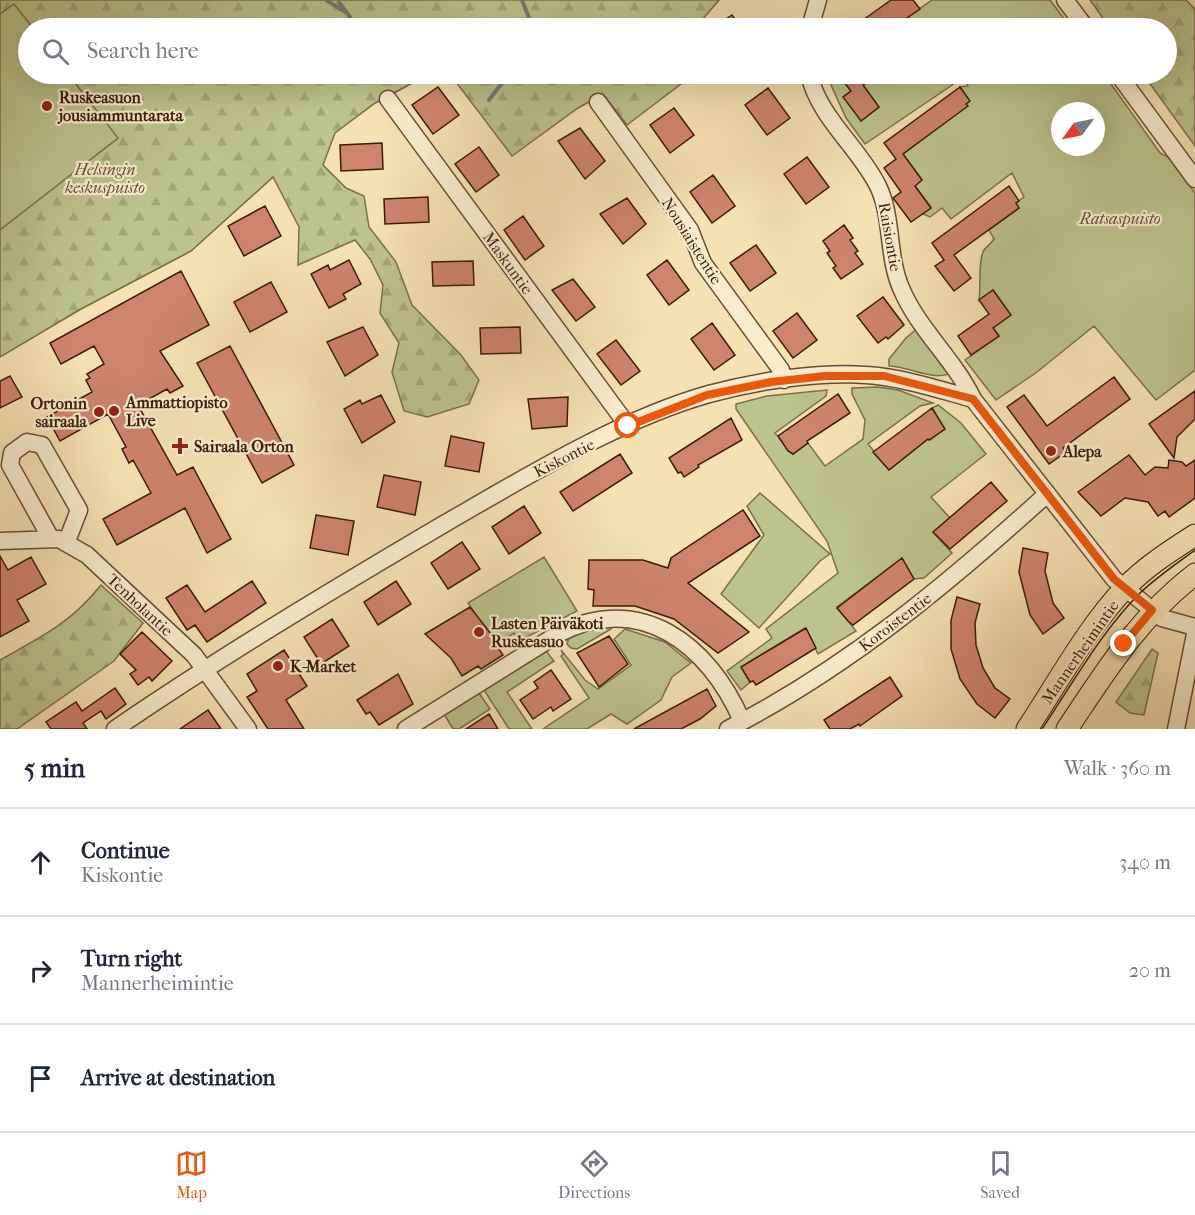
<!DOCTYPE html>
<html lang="en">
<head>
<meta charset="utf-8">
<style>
  :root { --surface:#fff; --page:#f6f6f7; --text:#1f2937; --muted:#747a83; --line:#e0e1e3; --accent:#ea580c }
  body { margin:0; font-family:"IM FELL French Canon",serif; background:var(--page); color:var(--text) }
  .compass { position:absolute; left:1051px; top:102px; width:54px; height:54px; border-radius:50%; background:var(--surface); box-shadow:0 6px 24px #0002; rotate:237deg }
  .stop { position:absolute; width:18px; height:18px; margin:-14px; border:4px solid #ea580c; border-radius:50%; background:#fff }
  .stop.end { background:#ea580c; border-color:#fff; box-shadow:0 2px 6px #0008 }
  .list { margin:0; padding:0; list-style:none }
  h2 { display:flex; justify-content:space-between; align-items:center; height:78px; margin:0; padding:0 24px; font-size:26px }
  h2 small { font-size:20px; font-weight:400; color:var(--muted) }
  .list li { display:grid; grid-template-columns:39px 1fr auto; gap:18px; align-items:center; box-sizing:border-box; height:108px; padding:0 24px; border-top:2px solid var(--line) }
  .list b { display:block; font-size:22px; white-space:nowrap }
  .list p { margin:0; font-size:20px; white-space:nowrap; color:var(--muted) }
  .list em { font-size:20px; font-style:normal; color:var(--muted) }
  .icon { flex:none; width:33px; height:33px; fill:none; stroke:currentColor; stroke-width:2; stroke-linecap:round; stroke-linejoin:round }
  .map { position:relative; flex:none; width:1195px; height:729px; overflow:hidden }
  .search { position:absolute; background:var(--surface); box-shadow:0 6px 24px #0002; left:18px; right:18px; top:18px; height:66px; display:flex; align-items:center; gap:15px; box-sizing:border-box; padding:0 21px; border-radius:33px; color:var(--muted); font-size:22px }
  .sheet { height:402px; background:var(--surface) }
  nav { display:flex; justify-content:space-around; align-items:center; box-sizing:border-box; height:84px; border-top:2px solid var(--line); background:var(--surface); font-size:16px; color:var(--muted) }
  nav a { display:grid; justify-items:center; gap:3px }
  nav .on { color:var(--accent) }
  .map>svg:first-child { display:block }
</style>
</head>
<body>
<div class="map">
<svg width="1195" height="729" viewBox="0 0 1195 729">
  <defs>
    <pattern id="forest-firs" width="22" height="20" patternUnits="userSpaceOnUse" patternTransform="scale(1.5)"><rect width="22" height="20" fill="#bcc38c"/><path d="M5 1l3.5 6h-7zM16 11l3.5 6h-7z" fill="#a2a777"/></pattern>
  </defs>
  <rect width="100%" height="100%" fill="#f5e1b2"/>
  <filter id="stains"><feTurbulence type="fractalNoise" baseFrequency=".00333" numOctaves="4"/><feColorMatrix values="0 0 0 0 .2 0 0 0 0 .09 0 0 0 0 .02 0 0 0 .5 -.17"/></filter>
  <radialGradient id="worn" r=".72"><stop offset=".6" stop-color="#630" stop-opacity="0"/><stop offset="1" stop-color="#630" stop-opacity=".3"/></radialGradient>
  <path fill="#bcc38c" stroke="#7c6f4a" stroke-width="1.5" fill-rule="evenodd" d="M0,0h719l-24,28h-667v46h401l-54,29 -102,74 -82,74 -112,59 -79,47z
    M932,0h118l21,28h-179z
    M826,74h12l13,17 10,30 18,-14 -16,-22 7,-5 -4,-6h238l56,79 8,4 27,36v177l-39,30 -62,-74 -57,46 -41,28 -31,-40 34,-24 -6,-9 18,-12 -18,-25 -14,10c2,-13 -1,-41 5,-50 3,-4 7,-6 10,-11l-5,-9 30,-22 -3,-5 8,-6 -12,-24 -61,46 -9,-11 -12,9 -7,-3 8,-7 -16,-21 7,-6 -19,-26 64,-48 -7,-19 8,-1 -4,-9 -99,67 -19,-26zM1060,111h36v36h-36z
    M919,327l35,44c-18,13 -44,-5 -65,-5v-7l17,-21z
    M878,387l20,3 35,13 -13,3 -52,38 21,26 39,-31 2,1 14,-11 -12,-21 6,-3 23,18 25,31 -55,43 19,21 -17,14 19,21 -28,25 -10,1 -12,-21 -65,49 19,24 -38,23 -13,-26 -64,39 9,15 -9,8 -14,-19 45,-33 -6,-9 72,-56 -11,-32 -91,-132v-5l31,-8 60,-6 -1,6 -51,37 18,21 15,-11 17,23 38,-27 2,-19 -13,-26v-6z
    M760,493l70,61 -10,7 -61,67 -38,-34 43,-59 -17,-29z
    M544,557l33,54 -58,30 -5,-8 -18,14 2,-4 -15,-17 -15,-23z
    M611,625v4l-34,20 -6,-1 -4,-4 3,-10z
    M625,629l40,13 26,21 -19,14 -11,23 -34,24 -16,-10 -24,15h-44l46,-31 -28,-42 2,-2 -2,-4 24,30 13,9 33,-24 -17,-26z
    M546,651l8,10 -47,31 25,37h-23l-25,-39z
    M479,693l11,16 -31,20h-6l-9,-15z"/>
  <path fill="url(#forest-firs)" stroke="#7c6f4a" stroke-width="1.5" d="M0,0h719l-24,28h-662l-19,-24 -14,10z
    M1090,0h96l9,9v137l-52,-72h23v-46h-56z
    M68,74h361l-54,29 -40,30 -12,32 23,23 18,8 5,31 27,35 16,43 49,50 18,25 -10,24 -42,13 -23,-6 -12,-39 7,-29 -19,-30 3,-28 -13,-26 -15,-19 -57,25 1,-38 -26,-50 -82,74 -112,59 -79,47v-127l118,-92z
    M450,74h244l-67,51 -24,-31 -25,14 -66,48z
    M101,585l42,38 -29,38 -97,68h-17v-69c41,-23 71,-37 101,-75z
    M1152,649l6,4 -14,62 -14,-2 -14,-11z"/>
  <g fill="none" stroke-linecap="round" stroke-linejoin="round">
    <path stroke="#777b70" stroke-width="4" d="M326,0l21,13
      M522,0l11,28
      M339,2l11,15
      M355,26l2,2
      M418,74h1
      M489,100l20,-26"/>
  </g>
  <path fill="#ce836e" stroke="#3c1b07" stroke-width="1.5" d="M891,0h22l7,9 -28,19h-40z
    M732,15l9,13h-28z
    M838,74h28l5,6 -8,5 16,22 -18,14 -18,-24 8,-6z
    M438,87l21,28 -26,19 -21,-29z
    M960,87l10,14 -4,3 2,2 -65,48 19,26 -7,6 16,22 -20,14 -18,-24 8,-6 -17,-24 12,-9 -12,-16z
    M768,88l22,30 -23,17 -22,-30z
    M674,108l20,27 -24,18 -20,-28z
    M580,128l25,33 -20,18 -27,-38z
    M382,143l1,26 -42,2 -1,-26z
    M479,147l20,28 -23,17 -21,-28z
    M807,157l22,30 -23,17 -22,-30z
    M713,175l22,31 -23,17 -22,-31z
    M1009,186l10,15 -3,2 3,5 -65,47 17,23 -17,13 -19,-25 9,-6 -12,-17z
    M428,197l1,25 -44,2 -1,-25z
    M627,198l19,26 -23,20 -23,-30z
    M265,206l16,30 -37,20 -16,-30z
    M523,216l21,30 -19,14 -21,-30z
    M844,225l9,13 -3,2 8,11 -3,2 8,11 -22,15 -8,-11 3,-2 -9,-13 3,-2 -7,-10z
    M756,245l20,28 -26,18 -20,-28z
    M349,260l12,24 -18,10 3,5 -17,9 -18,-34 17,-9 2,5z
    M667,260l22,30 -20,15 -22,-30z
    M473,261l1,24 -41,1 -1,-24z
    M181,271l28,54 -49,26 23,35 -13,7 -3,-4 -29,16 39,70 16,-8 38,72 -24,14 -22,-45 -68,37 -14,-26 48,-26 -18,-33 -4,3 -7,-14 4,-2 -18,-33 -48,27 -13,-24 45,-25 -6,-12 4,-2 -3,-4 17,-10 -10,-18 -33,18 -11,-21z
    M573,279l22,28 -19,14 -24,-31z
    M271,282l16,30 -37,20 -16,-30z
    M993,290l18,25 -18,13 6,8 -28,19 -13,-19 31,-22 -10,-14z
    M883,297l21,28 -16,14 -2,-2 -8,6 -21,-27z
    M797,313l20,27 -24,18 -20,-27z
    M712,323l23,32 -21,15 -23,-31z
    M363,327l15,28 -33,21 -18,-34z
    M520,327l1,26 -40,1 -1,-26z
    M616,340l24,31 -19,14 -24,-31z
    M230,346l64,119 -32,18 -65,-120z
    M10,376l12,21 -22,11v-27z
    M1114,377l16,22 -67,49 3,4 -17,12 -42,-57 17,-12 23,31z
    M1195,391v28l-18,18 -3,21 -25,-34z
    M838,394l12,19 -43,28 1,2 -15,11 -5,-3 -10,-15z
    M381,395l14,27 -33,21 -18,-34 16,-9 2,4z
    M568,397l-1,29 -35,3 -4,-30z
    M932,408l13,21 -16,11 -1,-1 -39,31 -16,-18z
    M731,418l11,22 -44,25 1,2 -15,10 -3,-5 -3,1 -9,-15z
    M451,436l33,7 -5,29 -34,-6z
    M620,454l12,19 -59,38 -13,-19z
    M1129,455l16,20 10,-8 13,1 1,-8 13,2 4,4 9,-6v38l-26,19 -4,-6 -7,5 -10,-14 -23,-4 -24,18 -23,-24z
    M384,475l37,7 -6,33 -38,-8z
    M991,482l16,19 -57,48 -17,-17z
    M524,506l17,27 -32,21 -17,-27z
    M743,510l17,26 -72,47 61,49 -31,21 -44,-34 -39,-13h-42l1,-16 -6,-1 1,-29h54l25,8 3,-10z
    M316,515l38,6 -6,34 -38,-7z
    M462,542l18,27 -32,20 -17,-26z
    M1023,548l25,5 -3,18 8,32 11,15 -21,16 -13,-19 -11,-43z
    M0,556l8,14 23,-13 15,27 -29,16 12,21 -29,16z
    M902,558l12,21 -61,46 -5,-4 -11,-13z
    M252,581l14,22 -59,39 -12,-17 -8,5 -21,-32 21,-13 18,27z
    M396,581l15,23 -33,21 -14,-23z
    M957,597l23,7 -5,19 1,22 7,23 12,20 15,11 -15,19 -18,-14 -17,-25 -9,-30v-29z
    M470,607l28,36 -2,2 7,10 -22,14 -3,-3 -16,10 -11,-18 -26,-24z
    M332,619l17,27 -28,18 -17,-27z
    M806,628l10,20 -60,37 -3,-4 -3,1 -9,-15z
    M142,632l30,29 -20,20 -3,-4 -11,8 -8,-11 6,-4 -16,-16z
    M609,636l19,28 -29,23 -22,-34z
    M284,650l23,36 -21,14 18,29h-36l-21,-32 10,-6 -10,-17z
    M551,670l20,29 -18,12 -2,-4 -18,12 -13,-19 18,-12 -4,-6z
    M398,674l15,30 -34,21 -9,-13 -4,2 -9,-14z
    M890,677l12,19 -42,30 -1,-2 -9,5h-20l-6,-9z
    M115,688l11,16 -20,15 -5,-8 -18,12 4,6h-36l-5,-7 30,-20 6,9z
    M707,689l9,17 -16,13 -19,10h-47z
    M208,710l13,19h-41z
    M489,714l9,15h-32z"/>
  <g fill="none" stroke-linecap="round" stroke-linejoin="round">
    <g stroke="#6a4c32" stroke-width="19">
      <path id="minor" d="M1065,0l21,28
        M810,28l8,-28
        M809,74c10,44 49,72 69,112 15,31 9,70 23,102 17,41 53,71 72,111l141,180 48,39 33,9
        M1118,74l77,105
        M388,99l240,327
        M598,102l92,128 13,33 78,107 3,10
        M50,537l-40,-72 2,-12 15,-11 15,3 37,65 -12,31
        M0,541l59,-2 28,16 107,100 54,74
        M115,729c107,-73 217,-139 329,-205 80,-46 176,-105 265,-130 52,-14 122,-25 176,-17 29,4 59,14 88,22
        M406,729l152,-95c83,-43 151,11 184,87
        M728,729c119,-61 220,-145 319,-235
        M1176,729l19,-95"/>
    </g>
    <g stroke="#3c1b07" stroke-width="23">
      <path id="major" d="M1027,729c30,-45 60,-101 98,-141 20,-21 45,-37 70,-53
        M1067,729c39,-58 71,-111 128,-155"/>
    </g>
    <use href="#minor" stroke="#f8eccd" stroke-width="16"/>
    <use href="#major" stroke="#f5e1b2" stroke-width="21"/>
    <path stroke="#3c1b07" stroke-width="1.5" d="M1042,729c31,-46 59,-97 98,-136 17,-16 36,-29 55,-43"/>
  </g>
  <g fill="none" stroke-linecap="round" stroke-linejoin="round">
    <path stroke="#ea580c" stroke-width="8" d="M628,426l79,-31 64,-13 54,-6h59l89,23 141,180 38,31 -28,34"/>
  </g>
  <g fill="#8f2418" stroke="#f8eccd" stroke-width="2">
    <circle cx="47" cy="106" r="6"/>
    <circle cx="114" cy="411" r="6"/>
    <circle cx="99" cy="412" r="6"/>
    <path d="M177 437h6v6h6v6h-6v6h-6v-6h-6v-6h6z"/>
    <circle cx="1051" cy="451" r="6"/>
    <circle cx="479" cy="632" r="6"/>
    <circle cx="278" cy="666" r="6"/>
  </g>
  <g text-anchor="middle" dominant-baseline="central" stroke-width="4.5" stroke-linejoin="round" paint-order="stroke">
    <g font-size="16" font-weight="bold" fill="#3c1b07" stroke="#f8eccd" text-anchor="start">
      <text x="59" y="97">Ruskeasuon<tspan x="59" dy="18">jousiammuntarata</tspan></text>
      <text x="126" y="402">Ammattiopisto<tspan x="126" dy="18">Live</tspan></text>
      <text x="87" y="403" text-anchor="end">Ortonin<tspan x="87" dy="18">sairaala</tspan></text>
      <text x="194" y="446">Sairaala Orton</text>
      <text x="1063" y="451">Alepa</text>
      <text x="491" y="623">Lasten Päiväkoti<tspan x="491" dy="18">Ruskeasuo</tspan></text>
      <text x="290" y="666">K-Market</text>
    </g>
    <g font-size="16" font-style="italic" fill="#624d2f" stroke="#f8eccd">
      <text x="105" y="169">Helsingin<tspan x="105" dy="18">keskuspuisto</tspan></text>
      <text x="1120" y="218">Ratsaspuisto</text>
    </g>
    <g font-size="16" fill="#3c1b07" stroke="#f8eccd">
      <text transform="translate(890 237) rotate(80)">Raisiontie</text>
      <text transform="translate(692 241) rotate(58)">Nousiaistentie</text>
      <text transform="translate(508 263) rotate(54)">Maskuntie</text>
      <text transform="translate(564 458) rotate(-27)">Kiskontie</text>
      <text transform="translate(140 605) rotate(43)">Tenholantie</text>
      <text transform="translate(895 622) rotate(-37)">Koroistentie</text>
      <text transform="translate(1080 652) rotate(-55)">Mannerheimintie</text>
    </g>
  </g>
  <rect width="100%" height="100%" filter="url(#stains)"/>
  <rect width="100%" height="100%" fill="url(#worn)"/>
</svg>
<svg class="compass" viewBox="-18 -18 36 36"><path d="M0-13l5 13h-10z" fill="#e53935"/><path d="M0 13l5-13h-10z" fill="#747a83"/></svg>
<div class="stop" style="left:628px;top:426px"></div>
<div class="stop end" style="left:1124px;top:644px"></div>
<div class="search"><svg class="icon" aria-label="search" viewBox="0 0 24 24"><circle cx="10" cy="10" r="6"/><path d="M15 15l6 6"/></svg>Search here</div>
</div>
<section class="sheet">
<h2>5 min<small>Walk · 360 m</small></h2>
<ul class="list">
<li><svg class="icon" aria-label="ahead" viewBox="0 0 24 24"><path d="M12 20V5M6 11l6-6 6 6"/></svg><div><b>Continue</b><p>Kiskontie</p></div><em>340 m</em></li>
<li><svg class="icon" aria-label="right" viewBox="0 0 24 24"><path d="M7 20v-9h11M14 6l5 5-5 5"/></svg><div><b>Turn right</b><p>Mannerheimintie</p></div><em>20 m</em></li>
<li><svg class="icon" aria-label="arrive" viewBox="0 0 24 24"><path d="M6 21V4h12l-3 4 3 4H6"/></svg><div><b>Arrive at destination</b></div></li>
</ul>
</section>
<nav>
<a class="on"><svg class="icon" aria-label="map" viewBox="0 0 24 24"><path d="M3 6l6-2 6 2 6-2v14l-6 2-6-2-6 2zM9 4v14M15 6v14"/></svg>Map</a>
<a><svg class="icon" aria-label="directions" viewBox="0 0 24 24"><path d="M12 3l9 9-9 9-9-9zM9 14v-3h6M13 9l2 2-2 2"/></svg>Directions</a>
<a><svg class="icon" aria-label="saved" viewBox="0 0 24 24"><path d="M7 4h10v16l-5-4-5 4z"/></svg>Saved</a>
</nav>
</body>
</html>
